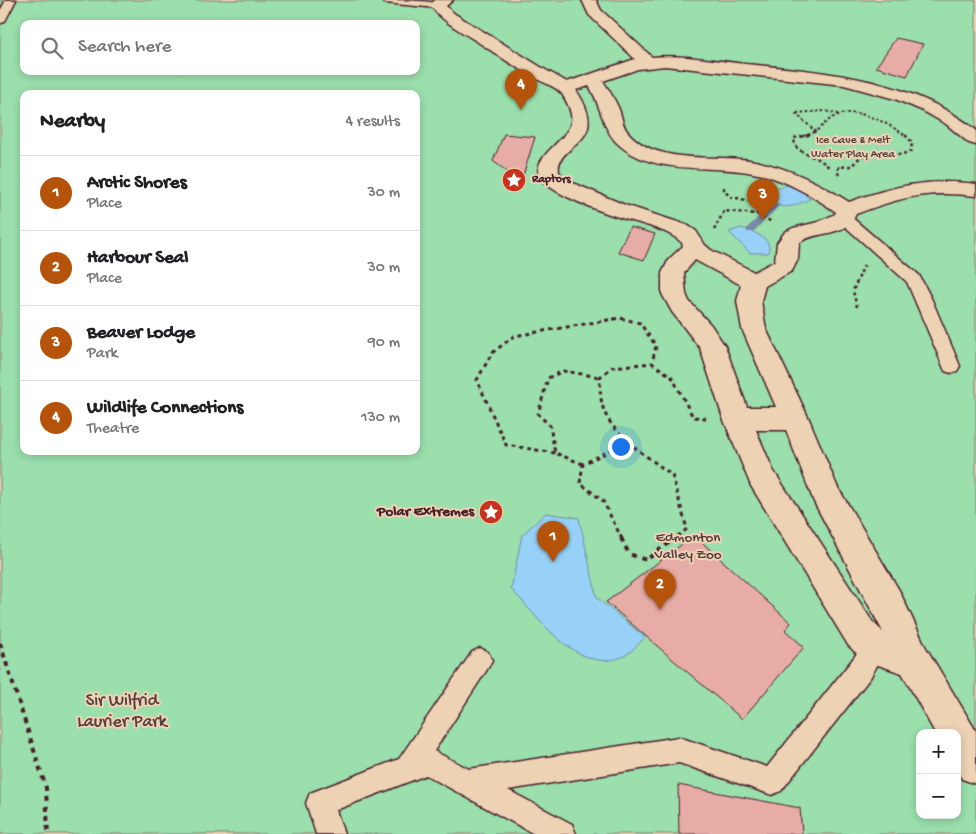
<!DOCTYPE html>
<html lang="en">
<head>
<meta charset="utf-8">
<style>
  :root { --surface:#fff; --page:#f2f2f2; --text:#202124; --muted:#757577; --line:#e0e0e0; --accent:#b45309 }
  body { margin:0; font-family:"Gochi Hand",sans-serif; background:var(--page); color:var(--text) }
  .controls { position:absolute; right:15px; bottom:15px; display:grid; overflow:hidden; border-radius:10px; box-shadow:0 2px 8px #0003 }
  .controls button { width:45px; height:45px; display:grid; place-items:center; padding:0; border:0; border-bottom:1px solid var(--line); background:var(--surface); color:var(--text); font:25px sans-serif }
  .you { position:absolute; left:620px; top:446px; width:18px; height:18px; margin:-12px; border:4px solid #fff; border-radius:50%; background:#1a73e8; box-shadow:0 0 0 8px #1a73e833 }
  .badge { display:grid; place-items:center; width:32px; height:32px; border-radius:50%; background:var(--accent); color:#fff; font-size:16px; font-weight:700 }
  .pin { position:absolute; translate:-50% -41px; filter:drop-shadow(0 1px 2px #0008) }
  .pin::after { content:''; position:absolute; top:26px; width:18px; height:15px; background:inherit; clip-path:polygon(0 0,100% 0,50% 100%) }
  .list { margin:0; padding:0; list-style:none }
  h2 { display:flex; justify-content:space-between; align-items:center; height:65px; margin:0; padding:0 20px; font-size:21px }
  h2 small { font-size:16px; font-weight:400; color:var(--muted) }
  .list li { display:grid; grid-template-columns:32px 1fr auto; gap:15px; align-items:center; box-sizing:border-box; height:75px; padding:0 20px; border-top:1px solid var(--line) }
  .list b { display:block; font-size:19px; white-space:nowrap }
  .list p { margin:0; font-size:16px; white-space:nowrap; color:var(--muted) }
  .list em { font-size:16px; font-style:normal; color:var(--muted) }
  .icon { flex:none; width:28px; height:28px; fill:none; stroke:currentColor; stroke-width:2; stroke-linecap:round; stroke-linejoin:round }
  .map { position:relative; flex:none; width:976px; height:834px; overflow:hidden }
  .search { position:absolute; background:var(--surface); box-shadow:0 2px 8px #0003; left:20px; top:20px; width:400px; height:55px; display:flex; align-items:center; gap:12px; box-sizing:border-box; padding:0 18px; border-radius:10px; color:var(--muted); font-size:19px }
  .panel { position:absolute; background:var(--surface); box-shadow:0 2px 8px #0003; left:20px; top:90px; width:400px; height:365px; border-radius:10px }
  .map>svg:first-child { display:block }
</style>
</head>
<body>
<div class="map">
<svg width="976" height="834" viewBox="0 0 976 834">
  <rect width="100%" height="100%" fill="#edd2b4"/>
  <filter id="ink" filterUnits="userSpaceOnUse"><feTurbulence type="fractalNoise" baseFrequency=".02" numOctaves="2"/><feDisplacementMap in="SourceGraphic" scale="10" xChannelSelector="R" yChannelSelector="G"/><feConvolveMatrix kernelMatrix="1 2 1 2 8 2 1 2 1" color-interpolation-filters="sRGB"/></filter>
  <g filter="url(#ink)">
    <path fill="#9adfac" stroke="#727f6c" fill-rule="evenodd" d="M0,0h976v834h-976zM24,24h392v47h-392zM24,94h392v357h-392zM920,733h37v82h-37z"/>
    <path fill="#97d1f7" stroke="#788aa5" d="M789,184l17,8 -1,3 5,4c-14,6 -28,14 -40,0l3,-8z
      M741,228c11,3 33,10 27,25h-18l-21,-21z
      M546,513l33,5 18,80 48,39c-6,6 -15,17 -23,20 -44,18 -84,-40 -111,-68l11,-54z"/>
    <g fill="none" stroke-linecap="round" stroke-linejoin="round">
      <path fill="#788aa5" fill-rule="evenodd" d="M773,203h3l4,2 -27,27h-6v-4z"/>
    </g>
    <path fill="#e7aca6" stroke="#4a1f2b" d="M896,38l27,6 -16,32 -31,-9z
      M504,134l31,3 -14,45 -28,-21z
      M630,227l25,7 -11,26 -26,-8z
      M694,535l97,88 -6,7 19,17 -62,72 -136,-117z
      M678,785l122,23 2,26h-123z"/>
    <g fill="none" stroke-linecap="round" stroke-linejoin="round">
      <g stroke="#4a1f2b" stroke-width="3">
        <path id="lane" d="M6,0h10l-11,21 -5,3v-13z
          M380,0c14,0 52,0 62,5l-5,3 -52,-5z
          M844,213l5,2 70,60 13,25 28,66 -3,5 -6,2 -6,-2 -38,-89 -68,-61 -2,-3 2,-3z
          M875,636l8,4 4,8 -17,30 -89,113 -9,4 -93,-32 -171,27 64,34 4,10h-42l-108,-59 -90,35 8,24h-28l-10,-31 4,-10 89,-34 73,-107 8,-4 8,4 4,8 -4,8 -54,83 35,18 210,-32 88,30 85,-107 15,-20z"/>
      </g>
      <g stroke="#4a1f2b" stroke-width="3">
        <path id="street" d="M435,0h18l-7,6 9,8 89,55 23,13 68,-23 -46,-44 -7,-15h14l5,10 51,47c31,-3 63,4 94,7 81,8 164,14 230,66v15l-7,-2 -23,-19 -25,-14 -26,-11 -51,-14 -179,-19 -27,3 -35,12c6,9 11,17 15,26 4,8 4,19 10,25 29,35 88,21 127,29 34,7 65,22 94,41 44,-16 80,-24 127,-18v12c-48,-6 -75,1 -120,18 -9,24 -41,16 -57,29l-1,16 -6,12 -27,15 -4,15 5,28 43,90 28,67 62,104 26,56 51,85v53l-14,-5 -5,-9v-37h-22l-33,-60 -39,-13 -15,-15 -97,-159 -28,-68 -23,-70 -28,-36 -10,-18v-21l7,-14 14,-13 -1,-3c-14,-15 -50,-21 -70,-28 -18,-6 -43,-16 -59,-26 -40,-25 14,-44 18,-67 2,-9 -4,-20 -9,-28 -6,-8 -21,-12 -29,-17 -18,-10 -35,-22 -52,-33 -17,-11 -39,-22 -51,-39zM589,86c11,17 13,40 26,55 35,36 94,23 138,32 30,5 58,22 83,39l-1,2 -17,8 -25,6 -8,4 -8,11 -2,18 -21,11 -43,-22 -6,-5 -9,-14 -9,-6 -62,-20 -59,-25 -7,-8c-5,-30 55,-26 17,-82zM695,260l46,25 -4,16 5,28 34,78h-29l-22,-61 -14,-21 -22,-24 -3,-7 -2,-21zM756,430h30l28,72 69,130 -11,-11 -99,-151z"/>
      </g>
      <path stroke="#4a1f2b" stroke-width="2" stroke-dasharray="2.5 2.5" stroke-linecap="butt" d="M816,132l-21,-19 30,-2 13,3
        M803,136c19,-4 19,-14 33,-20 22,-10 53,8 70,20"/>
      <path stroke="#4a1f2b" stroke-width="2.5" stroke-dasharray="3 3" stroke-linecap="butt" d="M809,135l-15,3 1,8c10,10 28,12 35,23
        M839,175l-2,-4 2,-4 13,-1c19,-26 35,-3 59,-15l1,-9 -7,-7
        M757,214l15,8
        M714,230l10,-19 33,3 -1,-12 -25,-5 -7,-6v-6
        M857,307l-4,-16 11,-26"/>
      <path stroke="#4a1f2b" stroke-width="3" stroke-dasharray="4 4" stroke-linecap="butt" d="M627,442l45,33 15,54 -13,10
        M627,442c-23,-25 -27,-31 -27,-65l12,-10 40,-4 20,14 21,40 13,1
        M555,453l-49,-8 -29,-65 15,-27 22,-17 106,-18 20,5 16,23 -4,17
        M583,464l-28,-11 -5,-27 -12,-12 10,-36 15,-7 37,6
        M622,539l-19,-38 -23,-18 3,-19 44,-22"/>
      <path stroke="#4a1f2b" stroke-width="4" stroke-dasharray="5 5" stroke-linecap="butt" d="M621,538l8,16 17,6 29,-22
        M0,643l46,145 2,46"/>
      <use href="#lane" fill="#edd2b4" fill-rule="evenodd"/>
      <use href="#street" fill="#edd2b4" fill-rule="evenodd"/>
    </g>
  </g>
  <defs>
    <g id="sight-disc" transform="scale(1.25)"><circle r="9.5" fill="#c8321e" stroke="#edd2b4"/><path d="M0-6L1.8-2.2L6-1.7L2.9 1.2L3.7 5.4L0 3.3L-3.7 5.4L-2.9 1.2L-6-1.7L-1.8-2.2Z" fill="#fff"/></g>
  </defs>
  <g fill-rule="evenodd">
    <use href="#sight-disc" x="514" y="180"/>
    <use href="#sight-disc" x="491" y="512"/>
  </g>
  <g text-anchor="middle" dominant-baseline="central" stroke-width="4" stroke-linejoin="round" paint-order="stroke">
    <g font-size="12" fill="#563c3e" stroke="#edd2b4">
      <text x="853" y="141">Ice Cave &amp; Melt<tspan x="853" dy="14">Water Play Area</tspan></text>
    </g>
    <g font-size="12" font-weight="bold" fill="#4a1f2b" stroke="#edd2b4" text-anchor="start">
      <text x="532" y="180">Raptors</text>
    </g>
    <g font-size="15" font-weight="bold" fill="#4a1f2b" stroke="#edd2b4" text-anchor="end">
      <text x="474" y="512">Polar Extremes</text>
    </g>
    <g font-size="15" fill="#563c3e" stroke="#edd2b4">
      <text x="688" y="538">Edmonton<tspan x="688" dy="17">Valley Zoo</tspan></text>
    </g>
    <g font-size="18" fill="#563c3e" stroke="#edd2b4">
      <text x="122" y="701">Sir Wilfrid<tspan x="122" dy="21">Laurier Park</tspan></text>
    </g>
  </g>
</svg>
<div class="controls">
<button>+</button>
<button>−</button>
</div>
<div class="you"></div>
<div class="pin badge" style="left:553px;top:562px">1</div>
<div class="pin badge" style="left:660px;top:610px">2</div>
<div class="pin badge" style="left:763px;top:220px">3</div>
<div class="pin badge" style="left:521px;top:110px">4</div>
<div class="search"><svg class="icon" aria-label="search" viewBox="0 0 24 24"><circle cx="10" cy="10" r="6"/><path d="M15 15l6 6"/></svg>Search here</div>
<section class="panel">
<h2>Nearby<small>4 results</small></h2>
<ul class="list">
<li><span class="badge">1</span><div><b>Arctic Shores</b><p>Place</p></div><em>30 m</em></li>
<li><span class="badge">2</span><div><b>Harbour Seal</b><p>Place</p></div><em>30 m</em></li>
<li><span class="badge">3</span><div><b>Beaver Lodge</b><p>Park</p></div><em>90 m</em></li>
<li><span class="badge">4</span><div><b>Wildlife Connections</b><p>Theatre</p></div><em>130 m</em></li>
</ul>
</section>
</div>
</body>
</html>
